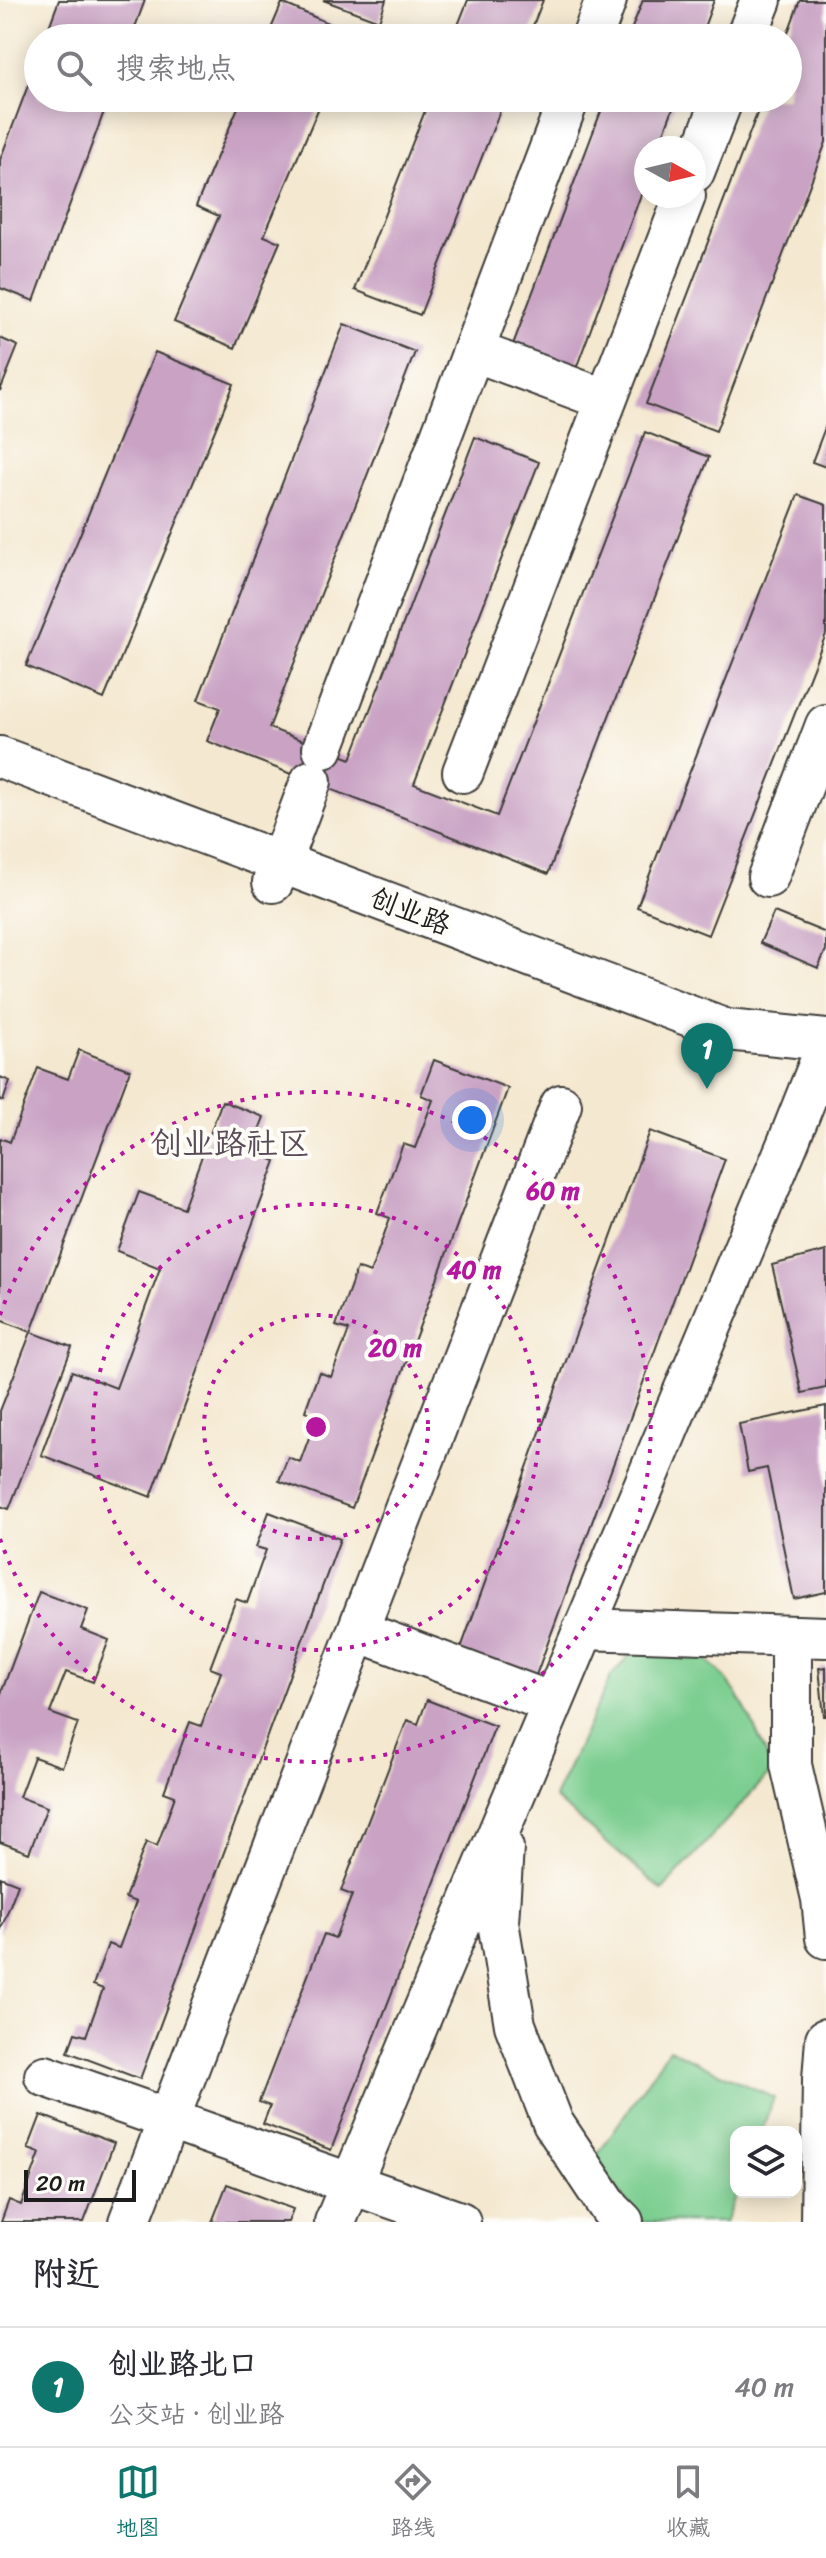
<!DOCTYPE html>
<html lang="zh">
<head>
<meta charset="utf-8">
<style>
  :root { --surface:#fff; --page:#f7f7f7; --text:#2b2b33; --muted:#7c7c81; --line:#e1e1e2; --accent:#0f766e }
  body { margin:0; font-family:Sriracha,"LXGW WenKai TC",sans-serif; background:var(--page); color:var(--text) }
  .controls { position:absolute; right:24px; bottom:24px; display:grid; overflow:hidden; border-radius:16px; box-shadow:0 4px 20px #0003 }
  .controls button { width:72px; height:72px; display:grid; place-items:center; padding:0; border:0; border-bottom:2px solid var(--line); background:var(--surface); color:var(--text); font:40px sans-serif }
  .compass { position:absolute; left:634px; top:136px; width:72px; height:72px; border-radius:50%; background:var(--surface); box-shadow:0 4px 20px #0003; rotate:98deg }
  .scale { position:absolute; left:24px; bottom:20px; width:112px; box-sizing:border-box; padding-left:8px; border:4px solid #1c1c1c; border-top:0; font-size:22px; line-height:28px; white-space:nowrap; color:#1c1c1c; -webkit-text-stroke:6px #fdfcf7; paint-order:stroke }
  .you { position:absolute; left:472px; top:1120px; width:28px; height:28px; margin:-20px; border:6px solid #fff; border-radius:50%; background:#1a73e8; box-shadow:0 0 0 12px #1a73e833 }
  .badge { display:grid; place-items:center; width:52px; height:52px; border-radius:50%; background:var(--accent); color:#fff; font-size:26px; font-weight:700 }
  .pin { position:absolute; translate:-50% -66px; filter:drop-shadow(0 2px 4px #0008) }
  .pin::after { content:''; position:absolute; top:42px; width:28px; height:24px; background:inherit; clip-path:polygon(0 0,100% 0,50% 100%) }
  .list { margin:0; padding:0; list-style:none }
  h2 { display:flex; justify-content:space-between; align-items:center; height:104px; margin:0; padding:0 32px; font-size:34px }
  h2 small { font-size:26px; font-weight:400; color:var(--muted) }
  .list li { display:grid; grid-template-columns:52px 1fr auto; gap:24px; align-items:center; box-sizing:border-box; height:120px; padding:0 32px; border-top:2px solid var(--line) }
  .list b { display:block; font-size:30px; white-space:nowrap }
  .list p { margin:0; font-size:26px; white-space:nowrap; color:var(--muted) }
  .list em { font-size:26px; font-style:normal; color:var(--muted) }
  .icon { flex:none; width:44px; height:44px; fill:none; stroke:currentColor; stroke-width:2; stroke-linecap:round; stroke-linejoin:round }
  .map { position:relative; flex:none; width:826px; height:2222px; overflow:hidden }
  .search { position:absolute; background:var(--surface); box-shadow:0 4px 20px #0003; left:24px; right:24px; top:24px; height:88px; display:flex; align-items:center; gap:20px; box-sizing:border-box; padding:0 28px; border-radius:44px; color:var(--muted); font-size:30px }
  .sheet { height:224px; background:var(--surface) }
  nav { display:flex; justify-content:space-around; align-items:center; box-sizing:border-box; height:112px; border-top:2px solid var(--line); background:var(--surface); font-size:22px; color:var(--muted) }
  nav a { display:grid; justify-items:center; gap:4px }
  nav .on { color:var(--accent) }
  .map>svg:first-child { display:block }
</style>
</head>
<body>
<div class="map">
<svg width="826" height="2222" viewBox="0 0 826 2222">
  <rect width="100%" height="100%" fill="#fdfcf7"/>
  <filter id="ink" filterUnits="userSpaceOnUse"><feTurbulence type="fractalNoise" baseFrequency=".0125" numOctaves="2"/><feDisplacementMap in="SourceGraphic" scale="16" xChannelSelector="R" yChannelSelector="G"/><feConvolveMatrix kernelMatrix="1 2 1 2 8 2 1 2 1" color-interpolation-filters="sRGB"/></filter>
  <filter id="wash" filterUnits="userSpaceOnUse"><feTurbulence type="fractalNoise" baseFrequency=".006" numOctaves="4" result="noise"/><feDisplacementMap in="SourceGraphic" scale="32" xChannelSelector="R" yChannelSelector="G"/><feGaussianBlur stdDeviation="1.8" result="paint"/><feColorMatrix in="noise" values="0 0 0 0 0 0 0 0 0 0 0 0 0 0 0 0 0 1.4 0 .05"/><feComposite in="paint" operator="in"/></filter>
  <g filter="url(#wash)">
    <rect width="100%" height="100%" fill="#f4e8d0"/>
    <path fill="#7cce90" stroke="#4c7556" stroke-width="2" d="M654,1646c8,1 18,0 26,2 53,14 73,77 93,122l-111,120 -108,-92 57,-122 22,-24z
      M669,2049l105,49 -13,34h-25l1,60 -12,30h-82l-49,-62z"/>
    <g id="blocks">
      <path fill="#c9a2c4" d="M59,0h86l-14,38h-86z
        M323,0h63l-7,21z
        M468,0h75l-15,38h-75z
        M643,0h71l-14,38h-72z
        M800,0h26v142l-110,289 -70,-27 117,-306h25v-60h-2z
        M282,3l69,30 -2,5h-82z
        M38,59v39h71l-75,203 -34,-13v-128z
        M242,98h81l-59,138 16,6 -45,106 -61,-26 45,-106 -23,-10z
        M430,98h75l-85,217 -65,-25z
        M606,98h71l-19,50h-12v33l-72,193 -63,-24z
        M344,324l71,28 -146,376 82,31 124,-322 64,25 -125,322 83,32 148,-384 64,25 -161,417 -341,-133 13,-33 -22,-8z
        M0,338l18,8 -18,45z
        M155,352l79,32 -130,315 -78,-33z
        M826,425v42l-14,-5z
        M798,495l28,10v129l-118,301 -71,-28z
        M774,912l52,21v17l-8,18 -58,-25z
        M79,1050l51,20 -99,262 -31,-12v-182l10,4 28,-74 30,11z
        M434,1060l74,28 -156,420 -73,-27 9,-24 12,5 17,-46 -12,-5 14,-39 12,5 18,-47 -13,-4 21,-58 13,5 20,-55 -13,-5 26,-69 12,4 18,-48 -12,-5z
        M0,1077l10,4 -7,20 -3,-1z
        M222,1101l42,16 -13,34 25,10 -125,336 -110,-42 31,-84 44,17 44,-120 -43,-17 22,-59 44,16z
        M650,1131l75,28 -190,519 -75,-27z
        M826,1251v137l-24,5 -30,-128z
        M31,1332l41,15 -63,162 -9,-3v-95z
        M826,1406v186l-32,7 -27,-131 -19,4 -9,-48z
        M269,1512l71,27 -200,540 -72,-27 7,-19 11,3 17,-47 -10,-4 15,-41 11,4 17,-46 -11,-4 21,-56 11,4 18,-50 -11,-4 26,-70 11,4 20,-54 -11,-4 26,-69 11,4 19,-53 -10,-3z
        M39,1592l49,18 -7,19 28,11 -16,42 -27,-10 -16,41 28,10 -16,44 -28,-10 -15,40 28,10 -18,46 -29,-11v-146z
        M826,1667v49h-2l-5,-48z
        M427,1700l68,26 -164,424 -68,-26 7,-18 -11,-4 65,-168 11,4 17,-43 -11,-4 66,-171 11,4z
        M0,1877l18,7 -18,48z
        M41,2115l73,28 -30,79h-83l8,-22 12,5 19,-52 -12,-4z
        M227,2184l66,25 -5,13h-76z"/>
    </g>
  </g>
  <g filter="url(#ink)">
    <use href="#blocks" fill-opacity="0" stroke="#3c3b37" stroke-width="2"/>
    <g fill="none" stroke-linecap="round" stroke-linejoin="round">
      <g stroke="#3c3b37" stroke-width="44">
        <path id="minor" d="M592,38l14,-38
          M746,38l15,-38
          M694,172l29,-74
          M474,351l132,49
          M323,748l246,-650
          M0,757l727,273 99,10
          M463,772l222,-576
          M768,877l58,-152
          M273,882l38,-101
          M583,1629l243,8
          M358,1631l194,72
          M791,1636v129l31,134 4,39
          M503,1848l-5,74 17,103 38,98 58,87 12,12
          M45,2076l415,146
          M129,2222l432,-1117
          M335,2222l453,-1079 33,-83 2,-20
          M821,2222l2,-143 3,-40"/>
      </g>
      <use href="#minor" stroke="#fff" stroke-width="40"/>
    </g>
  </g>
  <g fill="none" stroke="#b5179e" stroke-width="4" stroke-dasharray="4 8">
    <circle cx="316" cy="1427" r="112"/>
    <circle cx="316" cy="1427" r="223"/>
    <path d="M0 1315A335 335 0 1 1 0 1539"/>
  </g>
  <g text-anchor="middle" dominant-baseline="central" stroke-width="8" stroke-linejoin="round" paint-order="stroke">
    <g font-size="28" fill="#1c1c1c" stroke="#fdfcf7">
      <text transform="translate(410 911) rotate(21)">创业路</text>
    </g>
    <g font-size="32" fill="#594b57" stroke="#fdfcf7">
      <text x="230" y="1143">创业路社区</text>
    </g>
  </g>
  <circle cx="316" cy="1427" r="12" fill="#b5179e" stroke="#fdfcf7" stroke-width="4"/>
  <g font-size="24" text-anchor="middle" font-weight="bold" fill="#b5179e" stroke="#fdfcf7" stroke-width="8" stroke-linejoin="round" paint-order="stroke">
    <text x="553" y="1199">60 m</text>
    <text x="474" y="1278">40 m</text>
    <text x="395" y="1356">20 m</text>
  </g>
</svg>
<div class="controls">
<button><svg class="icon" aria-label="layers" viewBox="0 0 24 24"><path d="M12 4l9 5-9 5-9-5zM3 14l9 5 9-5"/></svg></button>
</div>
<svg class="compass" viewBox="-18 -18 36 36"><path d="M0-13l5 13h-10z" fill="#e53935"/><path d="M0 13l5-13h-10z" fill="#7c7c81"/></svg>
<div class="scale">20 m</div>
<div class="you"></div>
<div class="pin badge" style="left:707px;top:1089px">1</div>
<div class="search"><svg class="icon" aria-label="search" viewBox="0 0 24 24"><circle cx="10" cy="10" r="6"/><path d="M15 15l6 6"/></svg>搜索地点</div>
</div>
<section class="sheet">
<h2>附近<small></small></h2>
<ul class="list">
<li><span class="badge">1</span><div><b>创业路北口</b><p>公交站 · 创业路</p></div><em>40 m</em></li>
</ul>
</section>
<nav>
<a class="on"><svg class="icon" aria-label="map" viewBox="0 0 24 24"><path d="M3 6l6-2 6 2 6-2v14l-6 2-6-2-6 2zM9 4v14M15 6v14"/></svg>地图</a>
<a><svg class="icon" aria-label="directions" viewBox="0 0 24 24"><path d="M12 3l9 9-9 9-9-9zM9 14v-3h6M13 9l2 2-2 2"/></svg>路线</a>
<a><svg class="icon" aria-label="saved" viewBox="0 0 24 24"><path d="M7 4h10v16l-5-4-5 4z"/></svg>收藏</a>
</nav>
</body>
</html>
